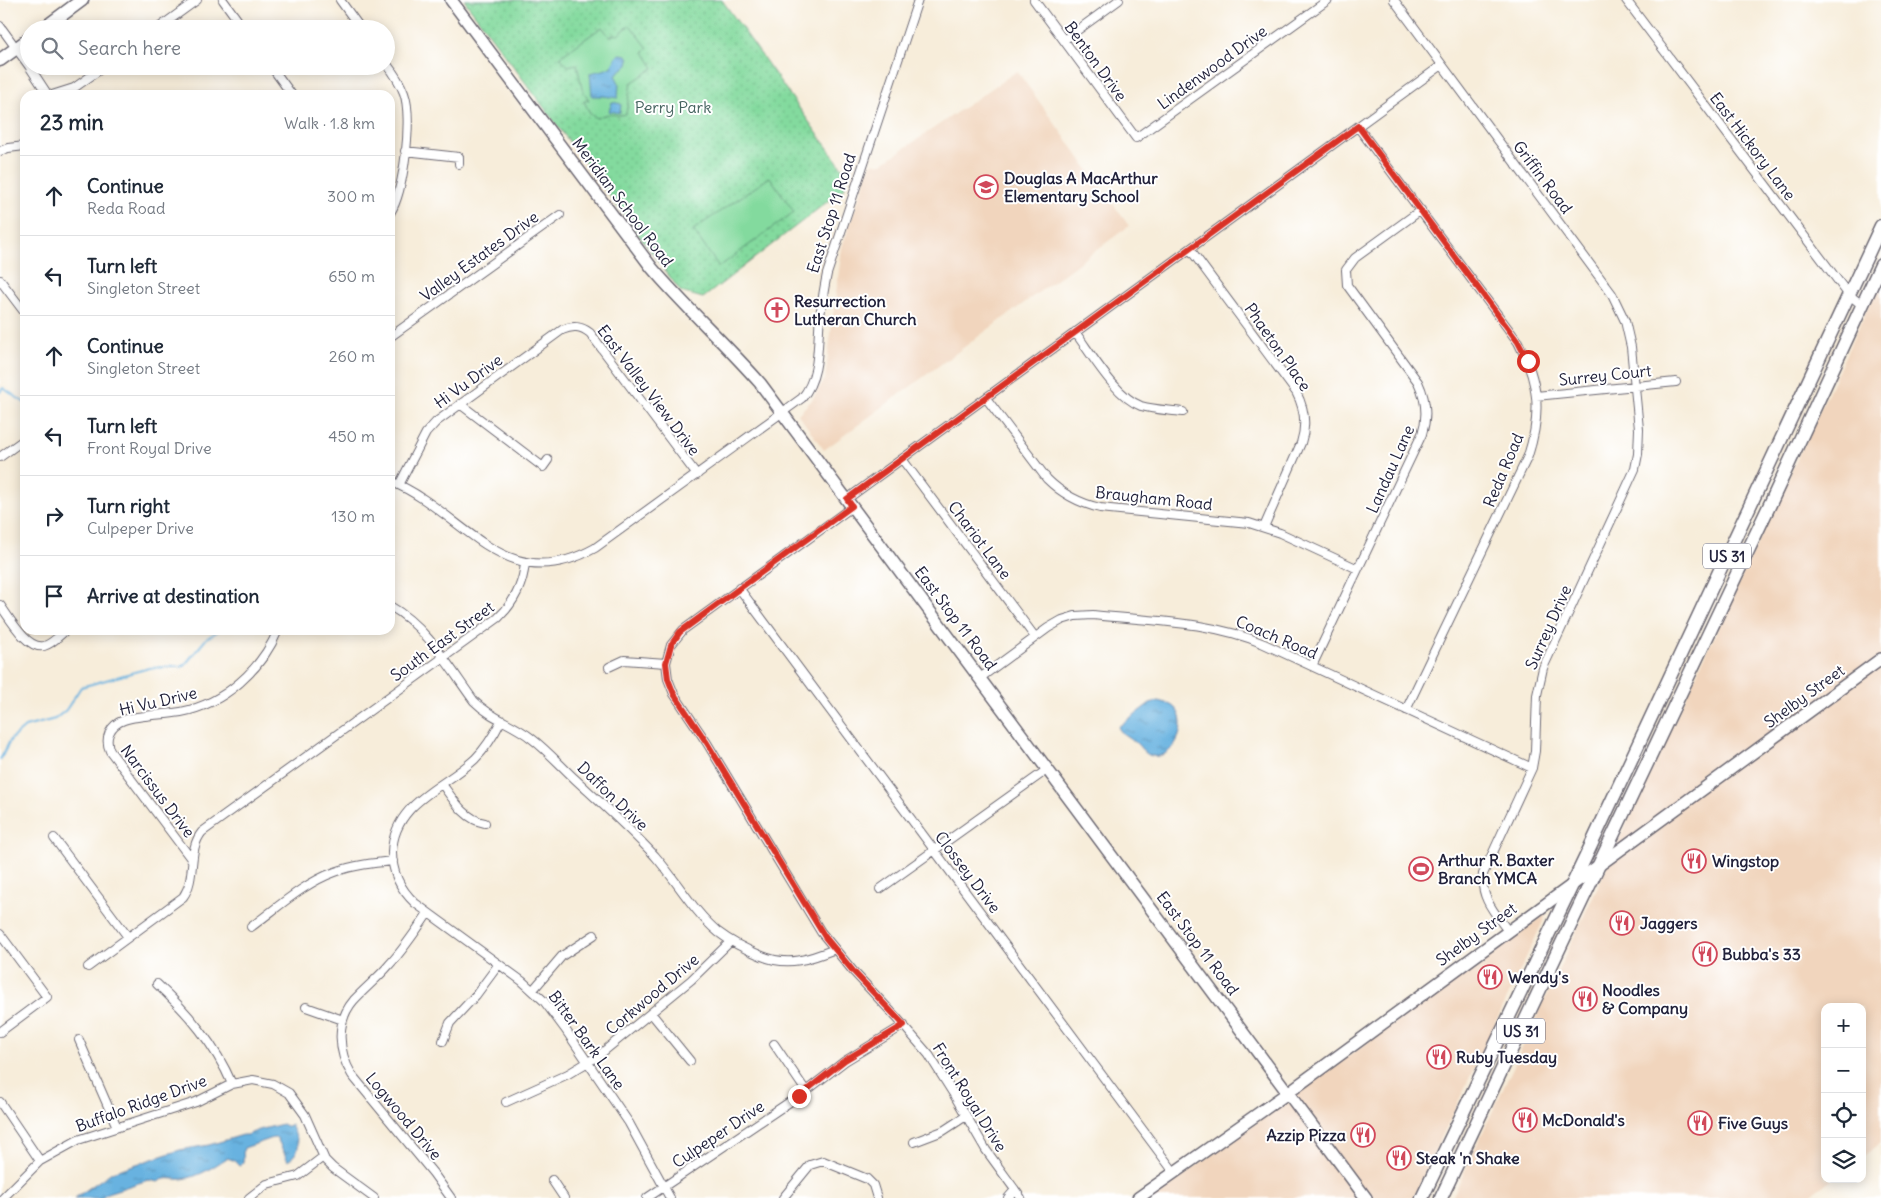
<!DOCTYPE html>
<html lang="en">
<head>
<meta charset="utf-8">
<style>
  :root { --surface:#fff; --page:#f2f2f3; --text:#1f2937; --muted:#747a83; --line:#e0e1e3 }
  body { margin:0; font-family:Delius,sans-serif; background:var(--page); color:var(--text) }
  .controls { position:absolute; right:15px; bottom:15px; display:grid; overflow:hidden; border-radius:10px; box-shadow:0 2px 12px #0003 }
  .controls button { width:45px; height:45px; display:grid; place-items:center; padding:0; border:0; border-bottom:1px solid var(--line); background:var(--surface); color:var(--text); font:25px sans-serif }
  .stop { position:absolute; width:15px; height:15px; margin:-11px; border:4px solid #d93025; border-radius:50%; background:#fff }
  .stop.end { background:#d93025; border-color:#fff; box-shadow:0 1px 5px #0008 }
  .list { margin:0; padding:0; list-style:none }
  h2 { display:flex; justify-content:space-between; align-items:center; height:65px; margin:0; padding:0 20px; font-size:21px }
  h2 small { font-size:16px; font-weight:400; color:var(--muted) }
  .list li { display:grid; grid-template-columns:32px 1fr auto; gap:15px; align-items:center; box-sizing:border-box; height:80px; padding:0 20px; border-top:1px solid var(--line) }
  .list b { display:block; font-size:19px; white-space:nowrap }
  .list p { margin:0; font-size:16px; white-space:nowrap; color:var(--muted) }
  .list em { font-size:16px; font-style:normal; color:var(--muted) }
  .icon { flex:none; width:28px; height:28px; fill:none; stroke:currentColor; stroke-width:2; stroke-linecap:round; stroke-linejoin:round }
  .map { position:relative; flex:none; width:1881px; height:1198px; overflow:hidden }
  .search { position:absolute; background:var(--surface); box-shadow:0 2px 12px #0003; left:20px; top:20px; width:375px; height:55px; display:flex; align-items:center; gap:12px; box-sizing:border-box; padding:0 18px; border-radius:28px; color:var(--muted); font-size:19px }
  .panel { position:absolute; background:var(--surface); box-shadow:0 2px 12px #0003; left:20px; top:90px; width:375px; height:545px; border-radius:15px }
  .map>svg:first-child { display:block }
</style>
</head>
<body>
<div class="map">
<svg width="1881" height="1198" viewBox="0 0 1881 1198">
  <defs>
    <pattern id="park-dots" width="8" height="8" patternUnits="userSpaceOnUse" patternTransform="scale(1.25)"><rect width="8" height="8" fill="#83da9e"/><path d="M2 2h.1M6 6h.1" fill="none" stroke="#71bb89" stroke-width="1.8" stroke-linecap="round"/></pattern>
    <pattern id="water-ripples" width="26" height="14" patternUnits="userSpaceOnUse" patternTransform="scale(1.25)"><rect width="26" height="14" fill="#68b2e0"/><path d="M2 4q2-2 4 0t4 0M15 11q2-2 4 0t4 0" fill="none" stroke="#5590b7"/></pattern>
  </defs>
  <rect width="100%" height="100%" fill="#fff"/>
  <filter id="ink" filterUnits="userSpaceOnUse"><feTurbulence type="fractalNoise" baseFrequency=".02" numOctaves="2"/><feDisplacementMap in="SourceGraphic" scale="10" xChannelSelector="R" yChannelSelector="G"/><feConvolveMatrix kernelMatrix="1 2 1 2 8 2 1 2 1" color-interpolation-filters="sRGB"/></filter>
  <filter id="wash" filterUnits="userSpaceOnUse"><feTurbulence type="fractalNoise" baseFrequency=".0096" numOctaves="4" result="noise"/><feDisplacementMap in="SourceGraphic" scale="20" xChannelSelector="R" yChannelSelector="G"/><feGaussianBlur stdDeviation="1.12" result="paint"/><feColorMatrix in="noise" values="0 0 0 0 0 0 0 0 0 0 0 0 0 0 0 0 0 1.4 0 .05"/><feComposite in="paint" operator="in"/></filter>
  <g filter="url(#wash)">
    <rect width="100%" height="100%" fill="#f7edda"/>
    <path fill="#f1d5bd" d="M1017,71l112,155 -305,224 -26,-36 13,-13 14,-22 17,-132 29,-83 12,-1z
      M1881,279v864l-19,14v-150h-37v172h7l-26,19h-354z
      M1547,913l-134,285h-261z"/>
    <path fill="url(#park-dots)" stroke="#527e6c" d="M464,0h258l120,168 3,20 -142,110 -22,-6z"/>
    <path fill="#83da9e" stroke="#527e6c" d="M630,25l18,23 -4,4 10,16 -23,15 -5,31c-11,4 -14,-4 -29,4l-7,-4 -6,-13 5,-1 -7,-11 -5,-25 -9,2 -8,-9 42,-30 8,10 5,-3 3,1z
      M770,177l24,35 -75,55 -26,-37z"/>
    <path fill="url(#water-ripples)" stroke="#456a8e" d="M620,54l7,1 2,4 -1,6 -10,7 -2,5 3,6 -1,15 -15,-2h-11l-2,-23c7,-2 17,-2 22,-8 3,-5 3,-7 8,-11z
      M612,102l9,2 -1,9 -11,-2z
      M1158,701c4,1 8,2 11,3 25,11 7,57 -17,52 -7,-1 -12,-10 -17,-14 -7,-6 -13,-7 -17,-15l32,-24z
      M282,1124l6,3 3,-2c7,16 13,23 -3,36l-11,-23h-4l-29,10c-2,5 1,10 -2,16l-3,2 -6,-6 -6,-2c-14,9 -28,19 -45,21 -9,1 -16,-3 -24,3l-10,-2 -41,13 -6,5h-26l37,-26 68,-22 29,-5 34,-10h5c6,-5 25,-8 34,-11z"/>
    <g fill="none" stroke-linecap="round" stroke-linejoin="round">
      <path stroke="#68b2e0" stroke-width="2" d="M0,392l3,-4 22,15
        M0,760l11,-21 14,-12 30,-8 11,-9 15,-23 68,-19 35,-2 23,-28 13,-8"/>
    </g>
  </g>
  <g filter="url(#ink)">
    <g fill="none" stroke-linecap="round" stroke-linejoin="round">
      <g stroke="#6d6973" stroke-width="10">
        <path id="street" d="M223,0l21,29
          M340,0l21,29
          M1034,0l102,138 192,-138
          M1394,0l218,294 13,27 6,26 8,82 -1,25 -3,15 -92,199 -6,27 -2,56 -3,17 -49,106c-3,24 12,39 25,57
          M1626,0l222,294 14,11
          M0,26l29,40
          M157,29l40,-29
          M1064,40l55,-40
          M386,63c7,9 14,19 18,30 9,24 0,99 -14,120
          M29,66l19,29
          M271,66l21,29
          M52,95l22,-7 31,-22
          M1358,127l160,215c21,40 24,71 10,114l-122,254
          M0,151l8,-3 17,-2
          M405,151l54,6v7
          M1190,249l106,143c9,17 11,33 5,51l-37,84
          M0,280l25,33
          M1075,332c17,23 41,65 66,74 14,4 28,4 42,6
          M390,337l170,-122
          M1536,396l140,-14
          M986,398l61,81c15,15 32,24 53,29l149,15 31,10 78,36
          M460,404l83,63 5,-7
          M0,457l25,-18
          M902,459l133,178
          M390,481c76,31 113,118 205,67l207,-150c19,-23 15,-54 18,-82 2,-14 4,-28 7,-42l91,-274
          M399,485l27,-52 10,-11 126,-92c11,-5 19,-4 28,3l107,142
          M847,499l595,-434
          M852,507l-169,123 -12,15 -5,18 2,16 6,15 33,49 114,189 32,39 44,47 32,37 24,38 33,57 35,48
          M739,588l435,584
          M0,605c9,12 27,45 44,41 8,-2 16,-11 22,-16
          M390,606c37,21 59,61 84,95 18,18 38,22 57,37 16,12 30,28 44,41 27,25 55,50 80,77 22,25 38,55 63,76 13,10 29,18 44,24 26,11 48,3 73,-7
          M1312,666l110,-232c6,-18 4,-35 -4,-52l-71,-97 -1,-15 9,-12 66,-48
          M609,667l15,-7 42,3
          M980,678l68,-50 14,-8 13,-4 18,-1c58,6 117,6 171,29l268,124
          M501,721c-7,14 -15,27 -26,38 -31,29 -81,43 -83,93 0,20 9,38 23,51l107,78 22,20 21,28 64,94 41,75
          M442,784c11,15 23,36 43,39
          M54,838l74,99
          M192,860l-82,-109c-6,-13 0,-26 14,-31 15,-5 40,-5 57,-8 43,-8 81,-43 97,-82
          M880,889l168,-120
          M428,913c-12,18 -24,36 -39,52 -11,13 -24,23 -35,35 -19,22 -16,52 -2,75l81,98 18,25
          M251,927c26,-19 53,-44 84,-55 19,-7 38,-9 58,-11
          M0,934l47,63 -47,35
          M88,967l95,-70c14,-19 4,-47 19,-65l296,-214c17,-16 25,-33 27,-55
          M157,984c31,29 58,60 75,100
          M533,990l29,-34 32,-21
          M306,1007l37,13
          M651,1013l39,48
          M79,1040l38,87
          M443,1041l7,-18 26,-28 23,-31
          M774,1044l32,47
          M0,1102l40,59
          M506,1102l62,-28 30,-18 93,-76 40,-39
          M914,1142l29,-11 23,-15
          M552,1180l12,18
          M3,1198l37,-37 38,-21 118,-38 36,-18 21,-4 20,4 16,9 16,22 20,45 8,8 41,30
          M249,1198l18,-14 31,-8 25,-19
          M647,1198l159,-107 39,-30 59,-36
          M783,1198l27,-33 13,-4 44,18 6,6 4,13
          M1008,1198l7,-8"/>
      </g>
      <g stroke="#6d6973" stroke-width="14">
        <path id="secondary" d="M451,0l201,268c34,40 73,75 108,115l606,815
          M1138,1198l151,-106 592,-433"/>
      </g>
      <g stroke="#6d6973" stroke-width="15">
        <path id="primary" d="M43,29l39,-29
          M0,60l29,-21
          M1422,1198l164,-342 295,-630
          M1441,1198l331,-698 109,-235"/>
      </g>
      <use href="#street" stroke="#fff" stroke-width="8"/>
      <use href="#secondary" stroke="#fff" stroke-width="11"/>
      <use href="#primary" stroke="#fff" stroke-width="12"/>
    </g>
  </g>
  <g fill="none" stroke-linecap="round" stroke-linejoin="round" filter="url(#ink)">
    <path stroke="#d93025" stroke-width="6" d="M799,1096l46,-36 59,-35 -51,-54 -28,-34 -118,-194 -33,-49 -6,-15 -2,-16 5,-18 9,-13 172,-126 -5,-7 511,-373 160,216 10,19"/>
  </g>
  <defs>
    <g id="school-ring" transform="scale(1.25)"><circle r="9.5" fill="#fff" stroke="#d1495b" stroke-width="1.5"/><path d="M0-5L7-2L0 1L-7-2ZM-4 1L0 2.5L4 1V4Q0 6-4 4Z" fill="#d1495b"/></g>
    <g id="church-ring" transform="scale(1.25)"><circle r="9.5" fill="#fff" stroke="#d1495b" stroke-width="1.5"/><path d="M-1.2-6h2.4v3.5h3.3v2.4h-3.3V6h-2.4V-.1h-3.3v-2.4h3.3Z" fill="#d1495b"/></g>
    <g id="restaurant-ring" transform="scale(1.25)"><circle r="9.5" fill="#fff" stroke="#d1495b" stroke-width="1.5"/><path d="M-5-6h1v4h1v-4h1v4h1v-4h1v5L-1.5 .5V6h-2V.5L-5-1ZM5-6V6H3V1.5H1.5Q1.5-4 5-6Z" fill="#d1495b"/></g>
    <g id="stadium-ring" transform="scale(1.25)"><circle r="9.5" fill="#fff" stroke="#d1495b" stroke-width="1.5"/><path d="M0-5a6.5 5 0 1 0 0 10a6.5 5 0 1 0 0-10ZM-3.5-1.8h7v3.6h-7Z" fill="#d1495b"/></g>
  </defs>
  <g fill-rule="evenodd">
    <use href="#school-ring" x="986" y="187"/>
    <use href="#church-ring" x="777" y="310"/>
    <use href="#restaurant-ring" x="1694" y="861"/>
    <use href="#stadium-ring" x="1421" y="869"/>
    <use href="#restaurant-ring" x="1622" y="923"/>
    <use href="#restaurant-ring" x="1705" y="954"/>
    <use href="#restaurant-ring" x="1490" y="977"/>
    <use href="#restaurant-ring" x="1585" y="999"/>
    <use href="#restaurant-ring" x="1439" y="1057"/>
    <use href="#restaurant-ring" x="1525" y="1120"/>
    <use href="#restaurant-ring" x="1700" y="1123"/>
    <use href="#restaurant-ring" x="1363" y="1135"/>
    <use href="#restaurant-ring" x="1399" y="1158"/>
  </g>
  <g text-anchor="middle" dominant-baseline="central" stroke-width="4" stroke-linejoin="round" paint-order="stroke">
    <g fill="#fff" stroke="#646476" stroke-width="1">
      <rect x="1703" y="543.5" width="48" height="25" rx="4"/>
      <rect x="1497" y="1018.5" width="48" height="25" rx="4"/>
    </g>
    <g font-size="15" font-weight="bold" fill="#22223b">
      <text x="1727" y="556">US 31</text>
      <text x="1521" y="1031">US 31</text>
    </g>
    <g font-size="16" fill="#22223b" stroke="#fff">
      <text transform="translate(1096 61) rotate(54)">Benton Drive</text>
      <text transform="translate(1212 67) rotate(-36)">Lindenwood Drive</text>
      <text transform="translate(1753 146) rotate(53)">East Hickory Lane</text>
      <text transform="translate(1543 177) rotate(53)">Griffin Road</text>
      <text transform="translate(623 202) rotate(53)">Meridian School Road</text>
      <text transform="translate(831 213) rotate(-72)">East Stop 11 Road</text>
      <text transform="translate(479 256) rotate(-36)">Valley Estates Drive</text>
      <text transform="translate(1278 347) rotate(55)">Phaeton Place</text>
      <text transform="translate(1605 375) rotate(-6)">Surrey Court</text>
      <text transform="translate(468 381) rotate(-36)">Hi Vu Drive</text>
      <text transform="translate(649 390) rotate(53)">East Valley View Drive</text>
      <text transform="translate(1390 469) rotate(-66)">Landau Lane</text>
      <text transform="translate(1503 470) rotate(-67)">Reda Road</text>
      <text transform="translate(1154 498) rotate(6)">Braugham Road</text>
      <text transform="translate(980 540) rotate(53)">Chariot Lane</text>
      <text transform="translate(956 618) rotate(53)">East Stop 11 Road</text>
      <text transform="translate(1548 627) rotate(-66)">Surrey Drive</text>
      <text transform="translate(1277 637) rotate(23)">Coach Road</text>
      <text transform="translate(442 641) rotate(-36)">South East Street</text>
      <text transform="translate(1804 696) rotate(-36)">Shelby Street</text>
      <text transform="translate(158 701) rotate(-13)">Hi Vu Drive</text>
      <text transform="translate(158 791) rotate(53)">Narcissus Drive</text>
      <text transform="translate(613 796) rotate(44)">Daffon Drive</text>
      <text transform="translate(968 872) rotate(53)">Clossey Drive</text>
      <text transform="translate(1476 934) rotate(-36)">Shelby Street</text>
      <text transform="translate(1198 943) rotate(53)">East Stop 11 Road</text>
      <text transform="translate(652 994) rotate(-40)">Corkwood Drive</text>
      <text transform="translate(587 1040) rotate(54)">Bitter Bark Lane</text>
      <text transform="translate(970 1097) rotate(58)">Front Royal Drive</text>
      <text transform="translate(141 1103) rotate(-20)">Buffalo Ridge Drive</text>
      <text transform="translate(404 1116) rotate(50)">Logwood Drive</text>
      <text transform="translate(718 1134) rotate(-34)">Culpeper Drive</text>
    </g>
    <g font-size="16" fill="#44625e" stroke="#fff">
      <text x="673" y="107">Perry Park</text>
    </g>
    <g font-size="16" font-weight="bold" fill="#22223b" stroke="#fff" text-anchor="start">
      <text x="1004" y="178">Douglas A MacArthur<tspan x="1004" dy="18">Elementary School</tspan></text>
      <text x="794" y="301">Resurrection<tspan x="794" dy="18">Lutheran Church</tspan></text>
      <text x="1438" y="860">Arthur R. Baxter<tspan x="1438" dy="18">Branch YMCA</tspan></text>
      <text x="1712" y="861">Wingstop</text>
      <text x="1640" y="923">Jaggers</text>
      <text x="1722" y="954">Bubba's 33</text>
      <text x="1508" y="977">Wendy's</text>
      <text x="1602" y="990">Noodles<tspan x="1602" dy="18">&amp; Company</tspan></text>
      <text x="1456" y="1057">Ruby Tuesday</text>
      <text x="1542" y="1120">McDonald's</text>
      <text x="1718" y="1123">Five Guys</text>
      <text x="1346" y="1135" text-anchor="end">Azzip Pizza</text>
      <text x="1416" y="1158">Steak 'n Shake</text>
    </g>
  </g>
</svg>
<div class="controls">
<button>+</button>
<button>−</button>
<button><svg class="icon" aria-label="locate" viewBox="0 0 24 24"><circle cx="12" cy="12" r="6"/><path d="M12 2v4M12 18v4M2 12h4M18 12h4"/></svg></button>
<button><svg class="icon" aria-label="layers" viewBox="0 0 24 24"><path d="M12 4l9 5-9 5-9-5zM3 14l9 5 9-5"/></svg></button>
</div>
<div class="stop" style="left:1528px;top:361px"></div>
<div class="stop end" style="left:799px;top:1096px"></div>
<div class="search"><svg class="icon" aria-label="search" viewBox="0 0 24 24"><circle cx="10" cy="10" r="6"/><path d="M15 15l6 6"/></svg>Search here</div>
<section class="panel">
<h2>23 min<small>Walk · 1.8 km</small></h2>
<ul class="list">
<li><svg class="icon" aria-label="ahead" viewBox="0 0 24 24"><path d="M12 20V5M6 11l6-6 6 6"/></svg><div><b>Continue</b><p>Reda Road</p></div><em>300 m</em></li>
<li><svg class="icon" aria-label="left" viewBox="0 0 24 24"><path d="M17 20v-9H6M10 6l-5 5 5 5"/></svg><div><b>Turn left</b><p>Singleton Street</p></div><em>650 m</em></li>
<li><svg class="icon" aria-label="ahead" viewBox="0 0 24 24"><path d="M12 20V5M6 11l6-6 6 6"/></svg><div><b>Continue</b><p>Singleton Street</p></div><em>260 m</em></li>
<li><svg class="icon" aria-label="left" viewBox="0 0 24 24"><path d="M17 20v-9H6M10 6l-5 5 5 5"/></svg><div><b>Turn left</b><p>Front Royal Drive</p></div><em>450 m</em></li>
<li><svg class="icon" aria-label="right" viewBox="0 0 24 24"><path d="M7 20v-9h11M14 6l5 5-5 5"/></svg><div><b>Turn right</b><p>Culpeper Drive</p></div><em>130 m</em></li>
<li><svg class="icon" aria-label="arrive" viewBox="0 0 24 24"><path d="M6 21V4h12l-3 4 3 4H6"/></svg><div><b>Arrive at destination</b></div></li>
</ul>
</section>
</div>
</body>
</html>
